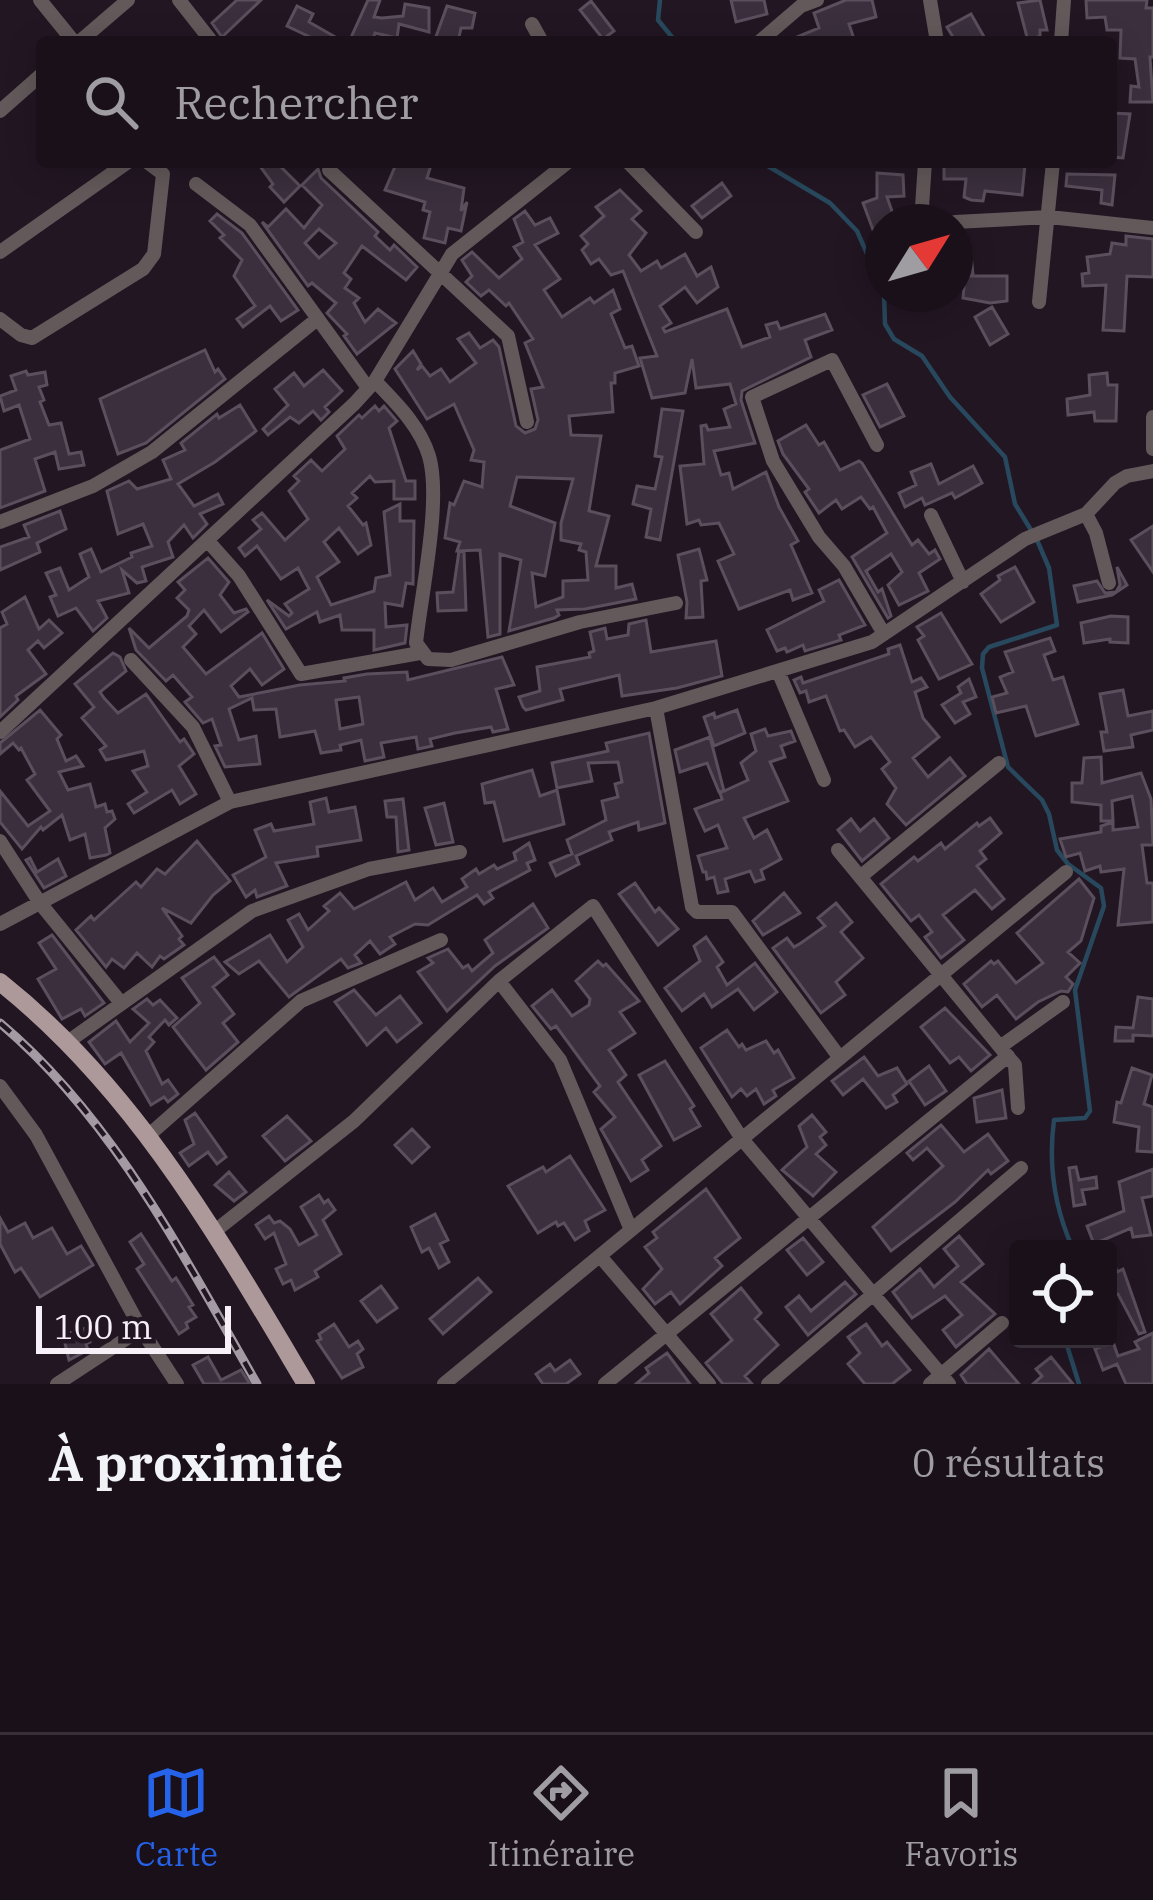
<!DOCTYPE html>
<html lang="fr">
<head>
<meta charset="utf-8">
<style>
  :root { --surface:#1a101a; --page:#271e27; --text:#f1f3f6; --muted:#9f9da2; --line:#383039; --accent:#2563eb }
  body { margin:0; font-family:"IBM Plex Serif",serif; background:var(--page); color:var(--text) }
  .controls { position:absolute; right:36px; bottom:36px; display:grid; overflow:hidden; border-radius:12px; box-shadow:0 6px 30px #0003 }
  .controls button { width:108px; height:108px; display:grid; place-items:center; padding:0; border:0; border-bottom:3px solid var(--line); background:var(--surface); color:var(--text); font:60px sans-serif }
  .compass { position:absolute; left:865px; top:204px; width:108px; height:108px; border-radius:50%; background:var(--surface); box-shadow:0 6px 30px #0003; rotate:53deg }
  .scale { position:absolute; left:36px; bottom:30px; width:195px; box-sizing:border-box; padding-left:12px; border:6px solid #f8f0f9; border-top:0; font-size:33px; line-height:42px; white-space:nowrap; color:#f8f0f9; -webkit-text-stroke:9px #221623; paint-order:stroke }
  .list { margin:0; padding:0; list-style:none }
  h2 { display:flex; justify-content:space-between; align-items:center; height:156px; margin:0; padding:0 48px; font-size:51px }
  h2 small { font-size:39px; font-weight:400; color:var(--muted) }
  .icon { flex:none; width:66px; height:66px; fill:none; stroke:currentColor; stroke-width:2; stroke-linecap:round; stroke-linejoin:round }
  .map { position:relative; flex:none; width:1153px; height:1384px; overflow:hidden }
  .search { position:absolute; background:var(--surface); box-shadow:0 6px 30px #0003; left:36px; right:36px; top:36px; height:132px; display:flex; align-items:center; gap:30px; box-sizing:border-box; padding:0 42px; border-radius:12px; color:var(--muted); font-size:45px }
  .sheet { height:348px; background:var(--surface) }
  nav { display:flex; justify-content:space-around; align-items:center; box-sizing:border-box; height:168px; border-top:3px solid var(--line); background:var(--surface); font-size:33px; color:var(--muted) }
  nav a { display:grid; justify-items:center; gap:6px }
  nav .on { color:var(--accent) }
  .map>svg:first-child { display:block }
</style>
</head>
<body>
<div class="map">
<svg width="1153" height="1384" viewBox="0 0 1153 1384">
  <rect width="100%" height="100%" fill="#221623"/>
  <g fill="none" stroke-linecap="round" stroke-linejoin="round">
    <path stroke="#28495d" stroke-width="4.5" d="M660,0l-2,20 18,22
      M761,162l69,41 27,28 26,59
      M884,294l1,30 9,15 28,17 28,41 55,60 10,47 16,26
      M1037,540l12,28 8,57 -68,22 -6,7 -1,14 26,99 34,33 7,14 8,36 11,14 33,24 3,18 -29,84 15,121 -5,7 -31,2c-6,45 0,87 19,129
      M1065,1339l14,45"/>
  </g>
  <path fill="#3b2f3d" stroke="#5b4e5d" stroke-width="3" fill-rule="evenodd" d="M237,0h24l-39,37 -10,-14z
    M368,0h12l-6,17 8,1 21,-2 2,-12 24,4v24l-30,-8 -2,14 -22,-5 -3,9h-23z
    M731,0h33l3,14 -31,8z
    M846,0h26l4,17 -27,7 6,18h-70l34,-14 -5,-15z
    M1040,0l7,30h-7v6l-12,5 -10,-38z
    M1086,0h61l-1,8h7v49h-3l3,45h-23l1,-16 8,1 -4,-28 -15,-1 1,-28h-14l-2,-13 -18,1z
    M591,1l23,30 -11,8 -23,-29z
    M297,6l16,8 -4,8 35,20h-35l3,-4 -25,-12z
    M447,6l28,7 -3,15h-11l-3,14h-24z
    M971,14l16,28h-31l-9,-15z
    M1111,113l19,1 -7,44 -12,-1z
    M257,162h19l24,24 -16,16 -14,-15 3,-3z
    M397,162h35l-5,16 37,10 -3,23 6,-9 -6,29 -13,-3 -3,15 -21,-5 6,-26 -7,-2 2,-8 -40,-12z
    M981,162l44,3 -3,30 -37,-4 -2,10 -12,-1 -7,-3 2,-18h-22v-15z
    M318,169l3,9 57,54 -3,4 15,14 4,-5 23,22 -11,13 -44,-34 -18,27 7,6 -6,9 14,10 -5,5 11,19 13,-13 18,14 -39,31 -13,-18 3,-2 -20,-21 9,-10 -24,-20 -4,3 -46,-64 6,5 18,-18 18,19 18,-23 -20,-20zM319,229l17,14 -17,15 -14,-15z
    M877,173l26,2 1,21 -17,1 7,20 -11,3 -1,34 -19,-51 14,-5z
    M1067,174l48,1 -3,30 -11,-2 1,-13 -36,-4z
    M722,183l9,13 -29,22 -10,-12z
    M620,190l21,21 -9,8 14,14 -17,22 12,16 16,-10 4,7 24,-14 12,22 14,-9 7,20 -21,16 -12,-16 -25,19 11,17 -8,5 2,4 62,-23 15,38 28,-10 -4,-12 11,-3 3,7 45,-15 7,16 -27,10 6,17 -69,34 -1,9 14,43 -41,8 7,24 8,-2 4,16 33,-17 13,35 19,34 -7,4 21,48 -19,7 -3,-10 -51,19 -21,-48 16,-7 -15,-31 -18,2 -2,-5 -12,4 -7,-58 24,-2 -3,-38 5,-1 2,5 22,-3 -6,-18 12,-5 -6,-20 -34,4 -4,-29 -7,34 -33,5 -12,-40 17,-2 -34,-85 -12,4 -12,-16 -8,5 -9,-14 6,-6 -7,-8 23,-20 -8,-9z
    M525,211l10,14 15,-7 8,15 -23,12 25,34 -16,11 18,27 28,-19 4,5 19,-13 7,19 -9,5 14,34 7,-2 7,20 -24,7v10h-4l2,29 -44,4 2,19 30,1 -12,75 20,5 -13,50h20v22l16,-4 4,15 -51,10 -28,1 2,5 -5,3 -45,13 12,-71 -21,-6v80l-12,3 -8,-87 -23,1 3,-9 -15,-4 5,-35 4,2 10,-24 18,6 2,-25 -13,-2 3,-10 -20,-46 -27,15 -32,-50 18,-18 8,13 -4,6 5,-4 8,10 11,-7 9,13 26,-19 -18,-24 11,-6 11,15 13,-8 6,7 17,79 9,7 10,-4 3,-9 -7,-31 12,-2 -18,-44 8,-4 -24,-36 -3,3 -17,-16 -8,6 -15,-14 6,-6 -10,-16 10,-8 27,26 23,-19 -8,-12 9,-5 -9,-23zM517,477l56,2 -12,44v17l20,4 -2,6 7,2 2,28 -25,1v16l-27,10 -4,-34 13,3 10,-53 -45,-17z
    M217,214l25,19 56,77 -17,11 -11,-15 -27,21 -6,-8 18,-13 -21,-30 8,-16 -22,-22 4,-3 -14,-14z
    M955,233h7l2,22 7,-1 2,21 -18,2z
    M1126,236l27,3v38l-26,-1 -3,55 -21,-1 3,-45 -23,1 -1,-12 7,-1 -2,-16 23,-3 2,-11 14,2z
    M965,276h42v25l-17,2 -27,-5z
    M992,307l16,27 -18,11 -15,-28z
    M205,350l10,22 3,-3 7,10 -79,64 -28,11 -18,-55z
    M323,370l19,21 -17,16 4,5 -8,8 -8,-9 -14,12 -9,-6 -22,18 -5,-6 25,-24 -13,-16 19,-16 10,13z
    M26,371l2,4 17,-3 2,13 -8,2 5,13 -4,2 9,23 12,-2 8,31 12,-2 3,13 -25,4 -4,-17 -20,7 10,32 -45,17v-58l30,-11 -11,-34 -15,6 -4,-15 16,-6 -5,-14z
    M1107,373l1,12h9l-1,36h-21l-1,-9 -26,3 -1,-16 23,-4 -1,-20z
    M887,384l17,32 -24,11 -17,-32z
    M240,405l16,26 -41,31 -37,22 16,22 24,-12 5,10 -23,10 7,10 -14,14 -9,-13 -16,17 5,15 -31,10 4,14 -9,2 -15,-13 7,23 -31,8 9,17 -14,13 -17,-23 -18,8 -8,-19 6,-2 -10,-22 14,-5 9,22 20,-13 -9,-23 11,-5 10,23 31,-15 -1,-4 21,-7 -9,-22 -25,10 -11,-43 22,-10 8,8 34,-10 -8,-19 22,-10 -4,-7 36,-29 2,4z
    M375,406l4,5 5,-5 13,15 -8,7 17,53h9v18h-21v-18l-19,1 -5,-6 -18,17 5,5 -9,8 15,19 3,-2 5,22 -13,9 -19,-26 -15,14 15,20 -22,15 14,28 43,-14 2,-13 14,-3 -6,-63 16,-8v17h14l-1,63 -7,-1 -4,23 -17,-3 1,24 21,-2 -2,18 -31,7v-20h-32l-2,-15 -20,7 -3,-10 -31,17 -19,-29 22,16 3,-3 -7,-9 24,-15 -11,-21 -17,11 -24,-33 -12,10 -6,-8 22,-19 -8,-9 9,-7 23,27 23,-21 -19,-28 10,-10 -5,-5 17,-16 11,11 23,-22 -8,-13 22,-21 3,3z
    M662,409l21,2 -23,129 -14,-3 5,-28 -18,-5 4,-18 18,3 7,-32 -7,-1z
    M806,425l13,20 5,-3 16,28 19,-9 3,2 50,82 6,-5 11,14 6,-4 5,9 -21,14 9,18 -29,14 -11,-20 14,-13 -11,-18 -25,17 12,21 4,-3 9,27 -3,2 -36,-61 35,-24 -14,-26 -3,2 -9,-12 -19,12 -6,-9 -17,13 -14,-21 4,-3 -26,-35 -5,-13z
    M931,464l8,20 34,-18 9,17 -27,15 -3,-5 -27,12 -3,-7 -17,9 -6,-14 17,-8 -5,-13z
    M60,511l6,18 -29,14 3,9 -40,18v-23l29,-10 -5,-12z
    M1153,526v46l-22,-32z
    M699,549l8,31 -6,1 2,36 -17,1 1,-16 -9,-47z
    M459,551l5,1 2,58 -28,1 -1,-18 16,-1z
    M208,558l21,24 -9,13 14,18 12,-4 2,3 -27,20 -17,-22 -15,16 7,8 -13,13 23,27 56,-41 22,36 -22,16 -12,-16 -19,17 8,11 61,-12 45,-4 -1,-3 23,-4 40,-2 1,8 94,-23 12,28 -18,4 12,40 -15,3 -2,-5 -36,6 -25,6 2,7 -14,3 -2,-12 -35,6 3,14 -19,4 -4,-21 -21,5 1,5 -20,3 -6,-22 -35,6 -4,-28 -22,1 -2,-12 -23,11 10,31 17,-4 4,28 -35,3 -10,-21 6,-1 -9,-26 -9,4 -18,-21 7,-5 -19,-22 -7,6 -30,-31 -7,-22 20,20 38,-32 2,-6 -12,-12 8,-8 -7,-8zM359,697l4,27 -23,5 -4,-29z
    M1015,567l19,35 -33,20 -20,-28 19,-14 -2,-4z
    M1117,567l10,18 -15,10 -34,7 -4,-16 23,-5 8,12 11,-1 4,-7z
    M839,580l26,45 -26,10 2,5 -36,11 -2,-6 -16,7 -2,-4 -8,3 -10,-21 57,-29 -5,-11z
    M25,597l14,32 10,-9 13,13 -18,15 -6,-7 -10,9 18,24 -30,22 2,4 -18,17v-89l7,-4 -5,-12z
    M941,613l31,51 -33,15 -21,-39 6,-4 -7,-9z
    M1111,616l17,1v26l-18,-1v-3l-26,4 -3,-20z
    M646,620l5,32 65,-11 6,35 -45,12 -55,8 -3,-21 -59,14 3,11 -37,10 -3,-3 -4,-10 21,-6 -3,-24 53,-10 -1,-4 5,-2 -4,-19 15,-4 2,11 21,-4 1,-11z
    M1050,638l5,13 -11,4 9,25 10,-3 15,47 -42,12 -10,-30 -30,7 -4,-16 15,-4 -7,-16 13,-5 -8,-20z
    M900,645l12,37 9,-4 6,9 -12,5 8,26 16,19 -26,21 15,19 22,-19 15,18 -59,49 -19,-21 9,-16 -14,-19 8,-7 -19,-25 -16,10 -11,-17 -4,1 -14,-35 -17,6 -3,-11 -6,2 -6,-13 7,-3 2,6 86,-29 -1,-5z
    M113,653l7,4 6,14 -26,21 4,6 14,15 28,-19 34,48 4,-3 10,15 -15,12 17,28 -16,10 -8,-14 -38,23 -6,-9 19,-12 -14,-21 15,-5 -4,-15 -38,9 -6,-10 6,-4 -24,-28 12,-11 -19,-23z
    M969,679l7,18 -13,5 7,12 -15,9 -13,-18 19,-12 -3,-6z
    M1123,690l5,26 25,-5v19l-22,5 2,12 -29,4 -3,-19h6l-7,-38z
    M40,710l21,25 -4,4 9,22 10,-5 7,10 -24,6 9,18 22,-6 6,23 9,-3 2,8 5,-1 3,8 -10,9 5,25 -4,2 -16,3 -5,-24 -15,6 -8,-25 -19,15 -2,-3 -19,22 -22,-27v-31l28,35 22,-15 -23,-31 8,-6 -14,-26 -2,2 -6,-7 -13,11v-11z
    M737,710l8,23 -31,13 -10,-29 10,-4 1,5z
    M765,729l3,7 23,-5 4,10 -14,5 4,11 -15,5 18,39 -44,17 10,20 13,-8 14,29 -20,11 3,9 -9,3 -5,-11 -25,8 3,12 -10,2 -4,-16 -7,2 -1,-7h-3l-5,-16 29,-8 -9,-23 -13,6 -10,-22 27,-10 -2,-6 28,-13 -7,-17 15,-12 -5,-17z
    M649,733l16,90 -26,7 -1,-8 -29,10 3,8 -36,16 3,8 -23,12 -6,-13 22,-9 -5,-14 39,-20 -4,-19 16,-4 -3,-13 7,-2 -4,-20 -30,1 4,18 -35,7 -5,-25 56,-12 -2,-8z
    M710,737l14,54 -5,1 -12,-29 -27,9 -5,-22z
    M1101,757l1,26 39,-10 10,26 2,46h-11l5,38h6v39l-35,3 6,-56 -23,3 -1,-6 -15,5 -5,-18 -14,4 -6,-18 41,-7v-6l12,-4v8l25,-3 -6,-31 -20,5 1,20h-12v-16l-29,-3v-19h10l2,-25z
    M532,770l8,26 17,-6 7,34 -60,17 -10,-39 -9,1 -3,-19z
    M326,798l3,14 26,-5 6,33 -44,7 1,9 -42,7 11,23 -30,11 -2,-7 -9,7 -13,-22 33,-18 -11,-27 16,-6 3,7 40,-7 -4,-22z
    M403,799l6,51 -11,2 -2,-35h-9l-2,-16z
    M444,803l9,39 -17,3 -11,-37z
    M990,818l11,15 -21,18 6,8 -9,7 27,33 -12,10 -17,-19 -32,25 21,25 -23,18 -16,-21 7,-5 -13,-17 -8,6 -30,-37 33,-27 4,4 23,-18 4,6 32,-26 2,3z
    M851,819l9,12 14,-12 15,19 -27,23 -24,-31z
    M197,841l33,40 -17,14 -22,28 -29,-15 20,28 -3,3 5,6 -20,14 -4,-3 -8,11 -15,-14 -13,15 -12,-9 -6,8 -30,-37 15,-14 3,4 42,-38 5,5 16,-18 8,5z
    M529,843l6,17 -8,3 3,7 -41,22 4,6 -9,6 -7,-9 -49,30 -13,-1 -25,13 5,7 -15,10 -10,-13 -15,14 6,8 -13,5 -7,-9 -52,38 -30,-36 -20,13 -14,-12 45,-27 17,27 16,-15 -15,-27 11,-6 9,16 21,-19 -5,-5 16,-13 14,16 52,-27 9,18 18,-12 9,14 25,-15 -5,-8 14,-10 3,5 15,-9 3,4 19,-9 -2,-7z
    M30,858l7,14 21,-13 8,17 -22,12 -18,-28z
    M1079,879l15,19 -13,43 -13,11 12,11 -14,14 7,7 -5,8 -7,-1 -23,11 -22,17 -19,-24 -15,12 -18,-23 27,-23 3,3 4,-3 18,22 27,-20 -26,-30z
    M635,883l20,29 4,-4 19,21 -20,16 -39,-51z
    M784,893l16,20 -37,22 -10,-14z
    M836,903l16,19 -11,10 22,26 -27,24 9,13 -24,18 -48,-65 14,-10 7,9 7,-4 24,-17 -7,-8z
    M533,904l15,24 -53,38 -48,45 -29,-39 15,-9 -5,-5 20,-9 15,19 5,-3 4,6 21,-18 -8,-13z
    M52,935l52,68 -19,13 -4,-7 -19,10 -24,-40 18,-10 -17,-26z
    M706,937l17,25 -6,5 10,18 28,-22 22,29 -23,18 -16,-21 -26,18 -8,-13 -22,17 -17,-23 35,-27 -6,-15z
    M214,957l14,18 -15,12 21,27 -11,9 15,19 -32,28 -33,-43 27,-24 -18,-25z
    M598,961l5,5 3,-2 33,37 -19,11 15,21 -26,17 17,25 -8,7 43,64 -19,14 6,10 -17,11 -30,-52 14,-12 -21,-25 6,-6 -44,-60 -5,3 -19,-23 20,-16 20,26 17,-11 1,-6 -14,-18z
    M354,990l22,25 24,-19 21,27 -24,19 -11,-14 -19,17 -32,-43z
    M1138,997l15,2v37l-20,-1v6h-18l1,-14 17,1z
    M147,999l6,6 7,-5 17,18 -8,7 -4,-5 -16,17 5,5 -8,9 16,33 6,-4 10,14 -10,8 -4,-5 -13,8 -30,-52 -16,11 -16,-22 27,-21 14,21 19,-19 -16,-14z
    M945,1008l45,47 -19,16 -12,-14 -9,6 -29,-36z
    M727,1030l12,17 3,-3 4,6 20,-9 8,12 4,-3 16,28 -21,12 3,6 -12,8 -8,-15 -9,7 -6,-7 -9,8 -31,-49z
    M864,1057l14,19 19,-8 10,16 -14,11 4,7 -11,6 -23,-29 -20,16 -11,-14z
    M665,1061l29,45 -4,3 10,17 -26,14 -35,-65z
    M929,1066l17,25 -21,14 -16,-24z
    M1132,1068l20,7 -8,29 9,3v45l-16,-1 2,-24 -25,-5 3,-20 4,1z
    M1002,1090l4,28 -29,4 -3,-24z
    M195,1113l31,44 -9,7 -9,-12 -19,14 -9,-13 14,-9 -9,-24z
    M812,1115l14,17 -6,5 6,8 -10,9 20,18 -23,24 -31,-26 25,-23 -8,-21z
    M287,1116l24,25 -26,20 -22,-25z
    M941,1125l23,27 24,-18 20,27 -17,13 -3,-4 -33,32 -64,49 -18,-24 70,-61 -16,-18 -14,12 -6,-7z
    M412,1129l17,18 -17,16 -17,-18z
    M570,1156l35,54 -20,11 4,10 -14,9 -11,-17 -6,3 -2,-4 -18,11 -30,-47 35,-19 3,5z
    M1076,1167l3,13 17,-3 1,11 -15,2 3,14 -11,2 -5,-38z
    M1153,1169v27l-11,2 9,37 -18,2 -2,-9 -37,16 -7,-18 37,-15 -5,-29z
    M229,1172l17,20 -12,9 -19,-16z
    M706,1189l34,49 -25,20 7,8 -42,38 -9,-12 -16,12 -12,-15 19,-20 -17,-22 12,-9 -4,-6z
    M319,1195l5,8 4,-3 7,10 -12,10 18,34 -26,17 3,6 -23,13 -4,-10 -8,4 -7,-15 10,-5 -12,-31 -9,6 -9,-14 13,-9 5,7 6,-2 10,8 9,16 18,-10 -16,-28z
    M435,1214l13,26 -8,4 9,18 -10,6 -10,-20 -7,4 -11,-25z
    M0,1218l8,14 17,-9 8,15 19,-10 15,26 14,-8 12,19 -53,32 -19,-29 -6,4 -15,-28z
    M141,1234l31,47 4,-3 17,27 -4,2 7,10 -10,6 2,5 -9,6 -42,-65 7,-5 -14,-22z
    M959,1236l24,28 -22,18 34,32 -39,33 -13,-17 19,-15 -17,-19 -33,22 -19,-26 27,-23 14,18 24,-21 -14,-17z
    M803,1238l20,24 -16,13 -20,-25z
    M1111,1252l6,20 6,-3 22,63 -6,2 -21,-40 -10,1z
    M478,1278l13,14 -48,42 -13,-15z
    M845,1282l11,12 -48,41 -22,-28 13,-11 12,15z
    M381,1286l16,22 -20,14 -16,-21z
    M741,1288l20,25 -6,6 23,26 -33,31 7,8h-29l-17,-21 26,-23 -21,-26z
    M334,1324l15,23 9,-6 5,8 -6,5 6,13 -21,11 -25,-37 4,-2 -2,-5z
    M866,1324l16,22 5,-4 23,28 -18,14h-27l-17,-20 12,-11 -12,-16z
    M85,1328l5,14 -4,2 2,6 -19,10 -6,-25z
    M1153,1333v51h-27l-9,-20 -14,6 -8,-21 18,-7 5,14 21,-7 -4,-7z
    M989,1349l30,35h-52l-6,-9z
    M667,1353l23,31h-54l13,-11 -3,-5z
    M208,1357l13,23 20,-10 9,14h-46l-11,-19z
    M1051,1357l22,27h-40l9,-8 -6,-7z
    M570,1360l10,14 -14,10h-23l-7,-10 14,-10 5,7z"/>
  <g fill="none" stroke-linecap="round" stroke-linejoin="round">
    <path stroke="#63595a" stroke-width="14" d="M40,0l34,42
      M179,0l33,42
      M930,0l7,42
      M532,24l10,18
      M79,42l49,-42
      M759,42l42,-36 16,-6
      M1061,42l3,-42
      M0,111l42,-37
      M628,162l68,70
      M329,170l179,166 19,86
      M196,184l54,41 118,163
      M921,222l4,-60
      M955,222l94,-5 104,11
      M0,252l128,-90
      M1039,302l14,-140
      M0,319l21,16 11,3 111,-69 11,-15 9,-80 -16,-12
      M375,381c21,22 45,45 54,75 13,44 -8,139 -13,187l12,16 23,1 129,-38 96,-19
      M1153,417v32
      M877,445l-45,-85 -80,37 21,64 46,76 25,29 40,68
      M1086,514l10,19 13,50
      M931,515l32,67
      M0,522l93,-36 59,-34 164,-132
      M207,540l32,36 62,98 119,-21
      M131,660l62,67 37,75
      M778,671l46,109
      M656,708l36,199 5,5h35l108,146
      M0,732l354,-328 21,-23 77,-127 116,-92
      M0,841l40,62 81,100
      M838,850l177,215 3,43
      M860,877l139,-114
      M0,924l230,-122 426,-94 216,-66 153,-103 61,-25 29,-31 12,-7 26,-5
      M499,981l61,79 71,170
      M69,1041l183,-130 117,-42 91,-17
      M1000,1047l63,-45
      M0,1086l36,49 105,194 -84,55
      M149,1135l152,-134 140,-61
      M215,1231l139,-110 145,-140 94,-75 149,233 207,245
      M600,1256l109,128
      M141,1329l36,55
      M444,1384l622,-512
      M605,1384l403,-328
      M768,1384l253,-216
      M930,1384l72,-61"/>
    <path stroke="#ad989a" stroke-width="18" d="M0,982c135,107 219,256 306,402"/>
    <g stroke="#a39aa4" stroke-width="9">
      <path id="rail" d="M0,1023c113,95 184,234 257,361"/>
    </g>
    <use href="#rail" stroke="#221623" stroke-width="4.5" stroke-dasharray="14" stroke-linecap="butt"/>
  </g>
</svg>
<div class="controls">
<button><svg class="icon" aria-label="locate" viewBox="0 0 24 24"><circle cx="12" cy="12" r="6"/><path d="M12 2v4M12 18v4M2 12h4M18 12h4"/></svg></button>
</div>
<svg class="compass" viewBox="-18 -18 36 36"><path d="M0-13l5 13h-10z" fill="#e53935"/><path d="M0 13l5-13h-10z" fill="#9f9da2"/></svg>
<div class="scale">100 m</div>
<div class="search"><svg class="icon" aria-label="search" viewBox="0 0 24 24"><circle cx="10" cy="10" r="6"/><path d="M15 15l6 6"/></svg>Rechercher</div>
</div>
<section class="sheet">
<h2>À proximité<small>0 résultats</small></h2>
<ul class="list">
</ul>
</section>
<nav>
<a class="on"><svg class="icon" aria-label="map" viewBox="0 0 24 24"><path d="M3 6l6-2 6 2 6-2v14l-6 2-6-2-6 2zM9 4v14M15 6v14"/></svg>Carte</a>
<a><svg class="icon" aria-label="directions" viewBox="0 0 24 24"><path d="M12 3l9 9-9 9-9-9zM9 14v-3h6M13 9l2 2-2 2"/></svg>Itinéraire</a>
<a><svg class="icon" aria-label="saved" viewBox="0 0 24 24"><path d="M7 4h10v16l-5-4-5 4z"/></svg>Favoris</a>
</nav>
</body>
</html>
